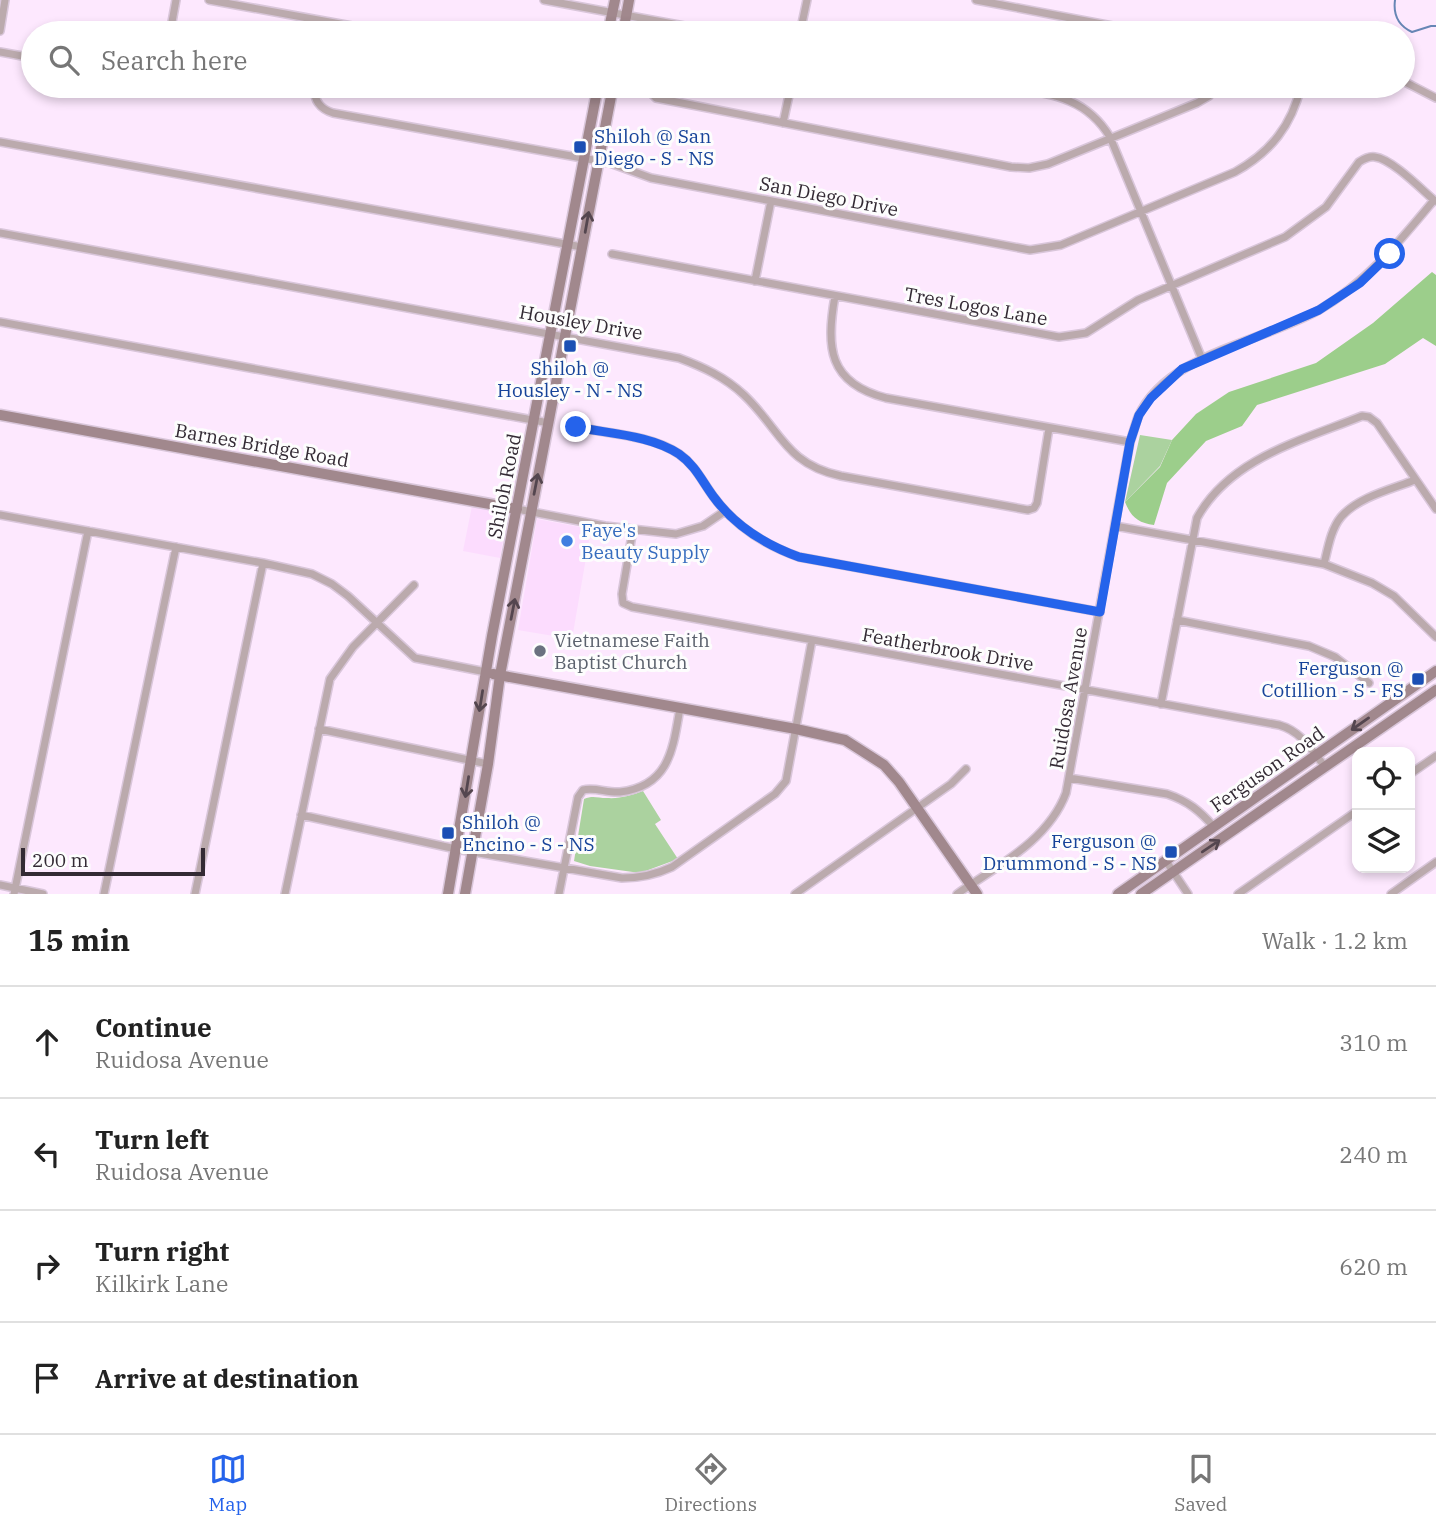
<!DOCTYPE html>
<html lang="en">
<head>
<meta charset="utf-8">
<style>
  :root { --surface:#fff; --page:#f6f6f6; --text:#222; --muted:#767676; --line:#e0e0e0; --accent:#2563eb }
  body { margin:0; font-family:"IBM Plex Serif",serif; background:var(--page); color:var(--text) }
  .controls { position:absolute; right:21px; bottom:21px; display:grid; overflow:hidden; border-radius:14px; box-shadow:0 4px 10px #0003 }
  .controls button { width:63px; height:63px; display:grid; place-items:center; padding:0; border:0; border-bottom:2px solid var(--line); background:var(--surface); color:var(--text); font:35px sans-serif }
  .scale { position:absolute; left:21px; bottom:18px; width:184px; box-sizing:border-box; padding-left:7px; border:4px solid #332a34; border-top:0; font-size:19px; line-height:24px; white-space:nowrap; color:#332a34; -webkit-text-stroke:5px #fdfdfd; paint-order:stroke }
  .stop { position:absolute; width:21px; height:21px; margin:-16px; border:5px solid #2563eb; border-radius:50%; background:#fff }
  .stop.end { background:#2563eb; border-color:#fff; box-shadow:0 2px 7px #0008 }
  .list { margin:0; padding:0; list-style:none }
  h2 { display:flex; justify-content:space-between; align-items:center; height:91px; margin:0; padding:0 28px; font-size:30px }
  h2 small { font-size:23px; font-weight:400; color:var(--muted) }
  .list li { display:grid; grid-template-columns:46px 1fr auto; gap:21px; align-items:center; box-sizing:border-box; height:112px; padding:0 28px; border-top:2px solid var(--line) }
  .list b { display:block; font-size:26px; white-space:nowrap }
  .list p { margin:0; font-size:23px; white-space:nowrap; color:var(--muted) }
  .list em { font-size:23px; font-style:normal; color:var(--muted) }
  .icon { flex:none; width:38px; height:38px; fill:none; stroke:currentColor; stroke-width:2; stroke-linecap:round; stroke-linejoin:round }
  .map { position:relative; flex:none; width:1436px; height:894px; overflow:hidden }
  .search { position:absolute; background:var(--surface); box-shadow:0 4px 10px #0003; left:21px; right:21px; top:21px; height:77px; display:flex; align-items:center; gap:18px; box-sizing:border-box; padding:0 24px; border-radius:38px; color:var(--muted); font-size:26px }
  .sheet { height:539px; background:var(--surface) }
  nav { display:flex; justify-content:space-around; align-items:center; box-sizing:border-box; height:98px; border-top:2px solid var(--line); background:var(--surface); font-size:19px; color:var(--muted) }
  nav a { display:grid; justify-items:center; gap:4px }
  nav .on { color:var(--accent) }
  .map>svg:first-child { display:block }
</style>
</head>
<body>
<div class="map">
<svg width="1436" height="894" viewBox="0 0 1436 894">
  <rect width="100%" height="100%" fill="#fde8fe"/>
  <path fill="#fcdcfe" d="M472,506l32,6 3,4 -7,42 -37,-7z
    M537,519l54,10 -19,110 -54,-9z"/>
  <path fill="#abd29f" d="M1140,435l32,5 -12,26 -35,36z
    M643,791l18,29 -6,4 23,35 -38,14 -50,-7 -16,-5 10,-62c9,-4 13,-1 23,-1 13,1 25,-3 36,-7z"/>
  <path fill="#9cce8b" d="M1432,272l4,3v71l-13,-8 -38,26 -128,41 -15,21 -36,15 -39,42 -13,42c-16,-2 -23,-8 -29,-23l35,-35 12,-27 24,-26 33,-22 87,-29 57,-40z"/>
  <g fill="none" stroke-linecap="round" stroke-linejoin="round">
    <path stroke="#6786b5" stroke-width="2" d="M1395,0c-2,15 4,26 17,32l19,-6h5"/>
    <g stroke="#d9c6da" stroke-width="10">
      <path id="street" d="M209,0l181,33
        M544,0l178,33
        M976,0l173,33
        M0,31l5,-31
        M170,33l6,-33
        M324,33l2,-11
        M800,33l7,-33
        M0,52l33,6
        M1403,81l33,17
        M315,86c-2,14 5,23 18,27l277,50 41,15 379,72 31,-5 174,-73c36,-20 57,-47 66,-86
        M644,86l12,12 355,69 18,1 19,-4 149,-61 12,-7 8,-10
        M1001,86c45,8 83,8 109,51l92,222
        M783,123l8,-37
        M0,142l582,105
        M0,233l679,125c24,9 46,19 65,37 37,35 41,69 97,81l187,34 6,-2 3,-5 12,-75
        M612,254l447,83 27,-4 52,-33 147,-63 41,-30 33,-45c5,-3 10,-6 16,-5 17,2 47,33 60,44
        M755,281l16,-80
        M835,296c-9,51 -7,87 51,102l244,44
        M0,322l549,101
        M576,427c34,7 75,8 103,27 16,11 23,27 34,42 21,29 52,49 86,61l301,55
        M517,509l88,17 71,8 27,-8 22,-15
        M0,515l263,48 49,11 20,10 16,12 67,62 71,14
        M1115,526l209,38 48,19 22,13 42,41
        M633,529l-11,65 1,9 9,4 647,118c22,6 33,25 46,42
        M1324,564c4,-16 7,-35 17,-47 17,-20 51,-28 74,-37
        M1177,620l132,26 26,11 34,26
        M1161,704l36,-186c33,-60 106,-78 165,-102l7,1 8,6 59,86
        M319,729l169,35
        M1410,774l26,-18
        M1069,778l98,16c21,7 33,17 47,33
        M301,815l155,34 166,29c19,0 33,-3 50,-11l103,-73 11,-13 26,-141
        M1166,861l22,33
        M0,885l43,9
        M14,894l74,-363
        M104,894l72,-347
        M195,894l68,-331
        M285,894l45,-215 23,-32 61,-62
        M559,894l19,-97 5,-7c12,-3 24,3 37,2 50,-6 53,-44 60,-84
        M795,894l156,-110 15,-15
        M957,894c40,-28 91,-53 109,-101l64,-351c3,-8 5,-17 8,-25 29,-64 125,-75 181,-107 48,-28 80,-68 115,-110
        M1238,894l119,-83
        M1391,894l45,-32"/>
    </g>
    <g stroke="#d9c6da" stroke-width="13">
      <path id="secondary" d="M608,33l7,-33
        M623,33l6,-33
        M0,415l517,94
        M493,674l303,55 49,11 39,25 15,17 78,112
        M448,894l44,-258 106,-550
        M465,894l23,-130 12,-89 113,-589
        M1118,894l318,-223
        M1141,894l295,-204"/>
    </g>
    <use href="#street" stroke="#bbaaad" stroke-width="7"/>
    <use href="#secondary" stroke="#a1888d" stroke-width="10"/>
  </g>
  <defs><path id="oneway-shaft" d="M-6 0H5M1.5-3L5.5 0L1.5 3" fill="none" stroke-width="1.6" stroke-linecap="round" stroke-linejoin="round" transform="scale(1.75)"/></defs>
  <g stroke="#54464f">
    <use href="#oneway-shaft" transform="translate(587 222) rotate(-80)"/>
    <use href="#oneway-shaft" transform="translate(536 484) rotate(-79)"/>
    <use href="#oneway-shaft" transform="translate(513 609) rotate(-79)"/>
    <use href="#oneway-shaft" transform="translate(481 701) rotate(99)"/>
    <use href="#oneway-shaft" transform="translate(1360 724) rotate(145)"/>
    <use href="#oneway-shaft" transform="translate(467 787) rotate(99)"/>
    <use href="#oneway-shaft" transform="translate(1211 846) rotate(-34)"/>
  </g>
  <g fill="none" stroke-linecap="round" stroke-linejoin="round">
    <path stroke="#2563eb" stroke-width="9" d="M576,427c34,7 74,8 103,27 16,11 23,27 34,42 21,29 53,49 86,61l301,55 30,-170 9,-27 12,-17 31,-29 137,-59 41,-27 30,-29"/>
  </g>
  <g fill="#1a4fb4" stroke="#fdfdfd" stroke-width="2.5">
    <rect x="573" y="140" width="14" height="14" rx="3.5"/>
    <rect x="563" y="339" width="14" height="14" rx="3.5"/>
    <rect x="1411" y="672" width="14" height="14" rx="3.5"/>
    <rect x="441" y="826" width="14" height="14" rx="3.5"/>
    <rect x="1164" y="845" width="14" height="14" rx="3.5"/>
  </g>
  <circle fill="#3f7fe0" stroke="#fdfdfd" stroke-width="2.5" cx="567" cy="541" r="7"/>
  <circle fill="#6b7280" stroke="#fdfdfd" stroke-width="2.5" cx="540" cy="651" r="7"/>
  <g text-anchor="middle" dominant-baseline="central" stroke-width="6" stroke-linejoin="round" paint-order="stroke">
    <g font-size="19" fill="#164399" stroke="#fdfdfd" text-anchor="start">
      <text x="594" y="136">Shiloh @ San<tspan x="594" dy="22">Diego - S - NS</tspan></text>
      <text x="570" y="368" text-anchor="middle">Shiloh @<tspan x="570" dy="22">Housley - N - NS</tspan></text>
      <text x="1404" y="668" text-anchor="end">Ferguson @<tspan x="1404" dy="22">Cotillion - S - FS</tspan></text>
      <text x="462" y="822">Shiloh @<tspan x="462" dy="22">Encino - S - NS</tspan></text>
      <text x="1157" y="841" text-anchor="end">Ferguson @<tspan x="1157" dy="22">Drummond - S - NS</tspan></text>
    </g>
    <g font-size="19" fill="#332a34" stroke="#fdfdfd">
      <text transform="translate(829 196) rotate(11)">San Diego Drive</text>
      <text transform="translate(976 306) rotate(10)">Tres Logos Lane</text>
      <text transform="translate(581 322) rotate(10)">Housley Drive</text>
      <text transform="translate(262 445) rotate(10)">Barnes Bridge Road</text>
      <text transform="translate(504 486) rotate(-79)">Shiloh Road</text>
      <text transform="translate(948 649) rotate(10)">Featherbrook Drive</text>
      <text transform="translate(1068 698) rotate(-80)">Ruidosa Avenue</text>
      <text transform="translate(1267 769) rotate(-35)">Ferguson Road</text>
    </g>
    <g font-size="19" fill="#366cbe" stroke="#fdfdfd" text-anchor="start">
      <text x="581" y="530">Faye's<tspan x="581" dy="22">Beauty Supply</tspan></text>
    </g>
    <g font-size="19" fill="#5b616d" stroke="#fdfdfd" text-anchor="start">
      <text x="554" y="640">Vietnamese Faith<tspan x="554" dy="22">Baptist Church</tspan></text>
    </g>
  </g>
</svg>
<div class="controls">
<button><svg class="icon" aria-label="locate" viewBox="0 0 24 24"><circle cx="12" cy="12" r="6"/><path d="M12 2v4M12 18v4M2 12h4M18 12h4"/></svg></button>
<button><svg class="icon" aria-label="layers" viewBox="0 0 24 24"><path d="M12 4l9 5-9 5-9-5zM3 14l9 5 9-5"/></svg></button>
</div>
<div class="scale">200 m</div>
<div class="stop" style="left:1390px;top:254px"></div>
<div class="stop end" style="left:576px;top:427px"></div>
<div class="search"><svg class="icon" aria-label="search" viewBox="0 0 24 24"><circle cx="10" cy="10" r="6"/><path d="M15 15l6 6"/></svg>Search here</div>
</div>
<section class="sheet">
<h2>15 min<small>Walk · 1.2 km</small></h2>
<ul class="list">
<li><svg class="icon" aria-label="ahead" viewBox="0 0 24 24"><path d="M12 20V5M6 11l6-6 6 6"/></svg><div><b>Continue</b><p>Ruidosa Avenue</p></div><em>310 m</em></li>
<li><svg class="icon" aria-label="left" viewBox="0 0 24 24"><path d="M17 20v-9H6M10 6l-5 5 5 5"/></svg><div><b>Turn left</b><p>Ruidosa Avenue</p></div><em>240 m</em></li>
<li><svg class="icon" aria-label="right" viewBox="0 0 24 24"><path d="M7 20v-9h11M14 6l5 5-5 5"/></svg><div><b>Turn right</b><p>Kilkirk Lane</p></div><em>620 m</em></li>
<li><svg class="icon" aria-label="arrive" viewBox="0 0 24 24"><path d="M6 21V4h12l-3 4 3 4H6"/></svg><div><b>Arrive at destination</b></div></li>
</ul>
</section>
<nav>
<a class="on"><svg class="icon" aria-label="map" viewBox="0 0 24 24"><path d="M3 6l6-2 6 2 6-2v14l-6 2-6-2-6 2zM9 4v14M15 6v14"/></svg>Map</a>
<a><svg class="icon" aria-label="directions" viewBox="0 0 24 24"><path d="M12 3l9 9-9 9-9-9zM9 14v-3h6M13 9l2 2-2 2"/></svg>Directions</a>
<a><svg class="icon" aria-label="saved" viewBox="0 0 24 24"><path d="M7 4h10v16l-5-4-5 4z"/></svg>Saved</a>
</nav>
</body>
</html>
